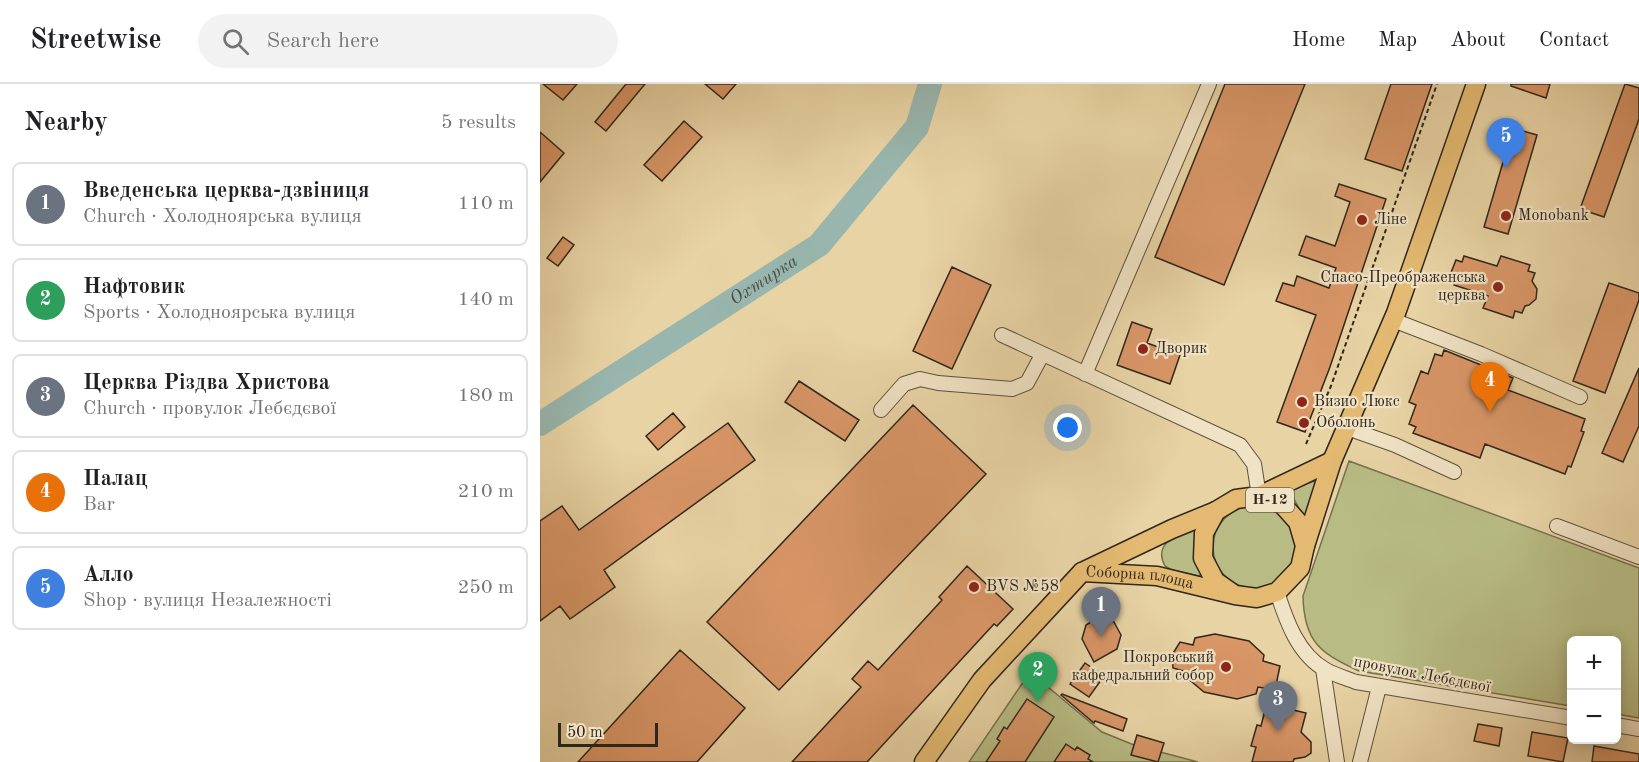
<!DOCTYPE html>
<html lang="en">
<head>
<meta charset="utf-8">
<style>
  :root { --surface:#fff; --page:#f2f2f2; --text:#202124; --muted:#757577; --line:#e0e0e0; --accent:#1a73e8 }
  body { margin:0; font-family:"Old Standard TT",serif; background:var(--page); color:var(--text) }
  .controls { position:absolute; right:18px; bottom:18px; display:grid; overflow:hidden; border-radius:9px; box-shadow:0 3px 15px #0003 }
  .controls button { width:54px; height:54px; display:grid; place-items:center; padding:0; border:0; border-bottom:2px solid var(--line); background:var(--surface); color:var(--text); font:30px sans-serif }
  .scale { position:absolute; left:18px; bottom:15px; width:100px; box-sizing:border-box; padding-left:6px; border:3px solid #2f261c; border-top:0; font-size:16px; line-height:21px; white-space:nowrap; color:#2f261c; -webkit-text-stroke:4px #f0e2c4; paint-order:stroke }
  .you { position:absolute; left:528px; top:344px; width:21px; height:21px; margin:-15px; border:4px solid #fff; border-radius:50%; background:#1a73e8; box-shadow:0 0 0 9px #1a73e833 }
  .badge { display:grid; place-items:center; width:39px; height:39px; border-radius:50%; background:var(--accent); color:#fff; font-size:20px; font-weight:700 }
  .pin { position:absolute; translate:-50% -50px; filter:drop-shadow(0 2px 3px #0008) }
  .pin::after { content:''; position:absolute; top:32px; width:21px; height:18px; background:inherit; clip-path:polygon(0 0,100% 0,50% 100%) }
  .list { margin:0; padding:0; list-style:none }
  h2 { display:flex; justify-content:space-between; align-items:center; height:78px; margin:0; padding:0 24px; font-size:26px }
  h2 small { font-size:20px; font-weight:400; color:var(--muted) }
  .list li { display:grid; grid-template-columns:39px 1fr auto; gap:18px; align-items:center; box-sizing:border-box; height:84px; margin:0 12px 12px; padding:0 12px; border:2px solid var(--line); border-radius:9px }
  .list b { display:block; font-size:22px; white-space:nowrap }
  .list p { margin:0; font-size:20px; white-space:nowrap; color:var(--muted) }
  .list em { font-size:20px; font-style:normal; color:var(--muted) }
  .icon { flex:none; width:33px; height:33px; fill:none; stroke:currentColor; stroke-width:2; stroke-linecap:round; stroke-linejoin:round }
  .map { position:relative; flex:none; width:1099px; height:678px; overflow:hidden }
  header { display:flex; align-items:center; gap:36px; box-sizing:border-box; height:84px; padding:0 30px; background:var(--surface); border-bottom:2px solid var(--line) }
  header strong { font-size:28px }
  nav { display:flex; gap:33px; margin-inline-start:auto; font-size:21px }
  .search { width:420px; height:54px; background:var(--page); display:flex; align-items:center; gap:15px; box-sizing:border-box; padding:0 21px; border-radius:33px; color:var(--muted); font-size:22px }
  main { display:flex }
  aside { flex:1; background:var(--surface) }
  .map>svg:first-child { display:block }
</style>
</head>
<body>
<header>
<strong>Streetwise</strong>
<div class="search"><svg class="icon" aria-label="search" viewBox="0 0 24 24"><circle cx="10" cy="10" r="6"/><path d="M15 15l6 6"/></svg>Search here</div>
<nav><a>Home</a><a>Map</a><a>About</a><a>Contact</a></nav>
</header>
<main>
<aside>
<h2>Nearby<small>5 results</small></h2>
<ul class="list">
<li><span class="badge" style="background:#6b7280">1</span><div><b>Введенська церква-дзвіниця</b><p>Church · Холодноярська вулиця</p></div><em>110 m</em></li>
<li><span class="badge" style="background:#2e9e5b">2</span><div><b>Нафтовик</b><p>Sports · Холодноярська вулиця</p></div><em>140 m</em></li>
<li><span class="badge" style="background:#6b7280">3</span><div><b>Церква Різдва Христова</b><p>Church · провулок Лебєдєвої</p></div><em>180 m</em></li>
<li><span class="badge" style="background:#e8710a">4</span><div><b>Палац</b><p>Bar</p></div><em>210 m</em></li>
<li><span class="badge" style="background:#3f7fe0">5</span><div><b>Алло</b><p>Shop · вулиця Незалежності</p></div><em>250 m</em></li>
</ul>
</aside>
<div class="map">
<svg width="1099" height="678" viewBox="0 0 1099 678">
  <rect width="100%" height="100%" fill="#e8d3a4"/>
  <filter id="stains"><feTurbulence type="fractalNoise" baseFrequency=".00333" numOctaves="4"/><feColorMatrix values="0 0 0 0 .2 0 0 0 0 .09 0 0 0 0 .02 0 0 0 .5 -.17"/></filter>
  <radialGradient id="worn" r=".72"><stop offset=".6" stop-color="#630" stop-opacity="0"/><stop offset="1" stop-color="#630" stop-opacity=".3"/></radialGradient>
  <path fill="#b8bc84" stroke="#747150" stroke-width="1.5" d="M809,377l290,107v150l-22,-4 -1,-74h-44l-1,66 -212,-35c-39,-18 -55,-29 -56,-75z
    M781,395l-15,42 -12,-22 -10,-8z
    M673 463a41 41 0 1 1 82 0a41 41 0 1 1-82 0Z
    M656,443l3,1 -3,32 5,14 -2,2 -27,-6 -7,-4c-13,-24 14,-31 31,-39z
    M490,588l72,60 32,13 64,17h-229z"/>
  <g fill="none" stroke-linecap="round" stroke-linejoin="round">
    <path stroke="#98b6ae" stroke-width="24" id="s1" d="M0,340l279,-179 98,-118 13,-43"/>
  </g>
  <path fill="#d99667" stroke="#2f261c" stroke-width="1.5" d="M3,0h34l-14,16z
    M86,0h19l-39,47 -11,-9z
    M165,0h31l-13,15z
    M685,0h80l-81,201 -69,-28z
    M851,0h41l-30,87 -37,-12z
    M971,0h39l-4,14 -35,-12z
    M1085,0l14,4v31l-35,98 -24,-8z
    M144,37l18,16 -40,44 -18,-16z
    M973,44l24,7 -29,99 -24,-7z
    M0,48l24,21 -24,29z
    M799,100l47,15 -56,168 -25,65 -28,-10 39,-107 -40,-14 7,-18 11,3 3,-10 32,12 7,-20 -37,-13 7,-19 29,10 15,-44 -15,-6z
    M23,153l11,8 -16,21 -11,-8z
    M924,172l33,10 4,-10 29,9 -2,6 7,2 -3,8 5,8 -1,10 -7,6 -4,1 -3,7 -7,-2 -2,7 -30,-10 5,-12 -34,-11 2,-8 -6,-2 6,-15 6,2z
    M412,183l39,18 -39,84 -39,-18z
    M1069,199l30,10v7l-34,93 -32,-12z
    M592,238l20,7 -5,14 33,12 -10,29 -53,-19z
    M904,266l69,28 -5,12 77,29 -4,12 3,1 -13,35 -3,-1 -3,8 -80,-30 -5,14 -67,-25 3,-6 -7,-3 7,-19 -7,-3 12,-31 7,3 7,-20 7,2z
    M1099,284v58l-16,36 -21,-9z
    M259,297l60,39 -14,21 -60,-39z
    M373,321l73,69 -207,216 -72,-68z
    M133,329l12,14 -27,23 -12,-14z
    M188,339l27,37 -151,110 11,17 -45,32 -10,-13 -20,15v-100l22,-15 17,24z
    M427,482l46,43 -16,17 -3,-2 -127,138h-75l69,-75 -9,-8 16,-18 10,9 64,-70 -3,-3z
    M559,533l15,5 7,13 -4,14 -23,13 -12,-23 4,-14z
    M675,550l34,7 15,14 -1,6 17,5 -5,24 -17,-3 -2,7 -19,5 -33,-7 -18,-15 1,-5 -14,-4 -1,-13 8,-13 13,3 2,-7z
    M140,566l65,58 -48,54h-119z
    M545,579l19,13 -15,21 -19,-13z
    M522,610l65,25 -4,12 -28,-10 -1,2 -33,-28z
    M487,615l27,18 -29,45h-39l14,-21 -3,-2 7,-12 3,2z
    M745,624l21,5 -5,19 10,10v11l-6,4 -11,2 -1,3h-41l4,-15 -5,-1 6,-21 4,1 4,-16 18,5z
    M938,640l24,4 -3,18 -25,-5z
    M992,648l36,6 -5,24 -35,-6z
    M597,651l27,8 -6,19 -27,-7z
    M526,660l9,6 2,-3 13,8 -2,4 5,3h-39z
    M1054,662l45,8v8h-47z"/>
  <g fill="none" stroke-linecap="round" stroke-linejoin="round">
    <g stroke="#5d513e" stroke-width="16">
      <path id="minor" d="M853,236l88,34 99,43
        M462,251l238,110 14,19 5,32
        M545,290l124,-290
        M341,326l23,-26 16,-5 18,4 74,6 15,-6 15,-28
        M807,344l48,17 59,27
        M1017,442l82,31
        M737,508c9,28 21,63 49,78 9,5 20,8 30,12l216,36
        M783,585l14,93
        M1076,641l23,4
        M820,678l19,-75"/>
    </g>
    <g stroke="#2f261c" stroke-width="21">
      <g id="major">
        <path d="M719,412l73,-35"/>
        <path d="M765,462l27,-85 64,-148 80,-229"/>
        <path id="s2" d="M542,488l75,4 78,19 22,3 20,-6 23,-24 5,-22 -7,-24 -16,-18 -23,-8 -23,3 -20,12 -12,22 -1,25 12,23 20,14"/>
        <path d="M384,678l58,-82 100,-108 90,-43 44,-18"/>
      </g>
    </g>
    <path stroke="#2f261c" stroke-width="2" stroke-dasharray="4.5 3" stroke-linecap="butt" d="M766,360l25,-58 106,-302"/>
    <use href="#minor" stroke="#f0e2c4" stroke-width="14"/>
    <use href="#major" stroke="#e4ba72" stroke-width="18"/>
  </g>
  <g fill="#8f2418" stroke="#f0e2c4" stroke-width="2">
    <circle cx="966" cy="132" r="6"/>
    <circle cx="822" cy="136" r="6"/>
    <circle cx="958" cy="203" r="6"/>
    <circle cx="603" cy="265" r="6"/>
    <circle cx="762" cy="318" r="6"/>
    <circle cx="764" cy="339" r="6"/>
    <circle cx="434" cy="503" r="6"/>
    <circle cx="686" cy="583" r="6"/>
  </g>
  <g text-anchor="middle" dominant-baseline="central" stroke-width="4.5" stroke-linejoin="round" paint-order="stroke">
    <rect fill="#f0e2c4" stroke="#695e4e" stroke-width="1.5" x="706" y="404" width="48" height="24" rx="4.5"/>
    <g font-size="15" font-weight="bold" fill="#2f261c">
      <text x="730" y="416">Н-12</text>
    </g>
    <g font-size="16" fill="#2f261c" stroke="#f0e2c4" text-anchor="start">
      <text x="978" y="132">Monobank</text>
      <text x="834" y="136">Ліне</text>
      <text x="946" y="194" text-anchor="end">Спасо-Преображенська<tspan x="946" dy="18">церква</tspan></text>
      <text x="615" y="265">Дворик</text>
      <text x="774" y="318">Визио Люкс</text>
      <text x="776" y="339">Оболонь</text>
      <text x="446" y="503">BVS №58</text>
      <text x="674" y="574" text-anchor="end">Покровський<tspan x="674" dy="18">кафедральний собор</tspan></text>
    </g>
    <g font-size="16" fill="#2f261c" stroke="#f0e2c4">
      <text stroke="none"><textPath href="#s2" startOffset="58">Соборна площа</textPath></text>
      <text transform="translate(882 591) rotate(11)">провулок Лебєдєвої</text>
    </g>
    <g font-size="18" font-style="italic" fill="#494a40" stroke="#f0e2c4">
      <text stroke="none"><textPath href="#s1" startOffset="266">Охтирка</textPath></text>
    </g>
  </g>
  <rect width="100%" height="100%" filter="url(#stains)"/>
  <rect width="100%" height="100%" fill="url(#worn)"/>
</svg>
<div class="controls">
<button>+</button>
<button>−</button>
</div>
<div class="scale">50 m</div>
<div class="you"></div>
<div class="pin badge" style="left:561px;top:553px;background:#6b7280">1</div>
<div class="pin badge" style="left:498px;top:618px;background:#2e9e5b">2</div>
<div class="pin badge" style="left:738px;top:647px;background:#6b7280">3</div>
<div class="pin badge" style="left:950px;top:328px;background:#e8710a">4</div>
<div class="pin badge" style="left:966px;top:84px;background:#3f7fe0">5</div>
</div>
</main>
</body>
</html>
